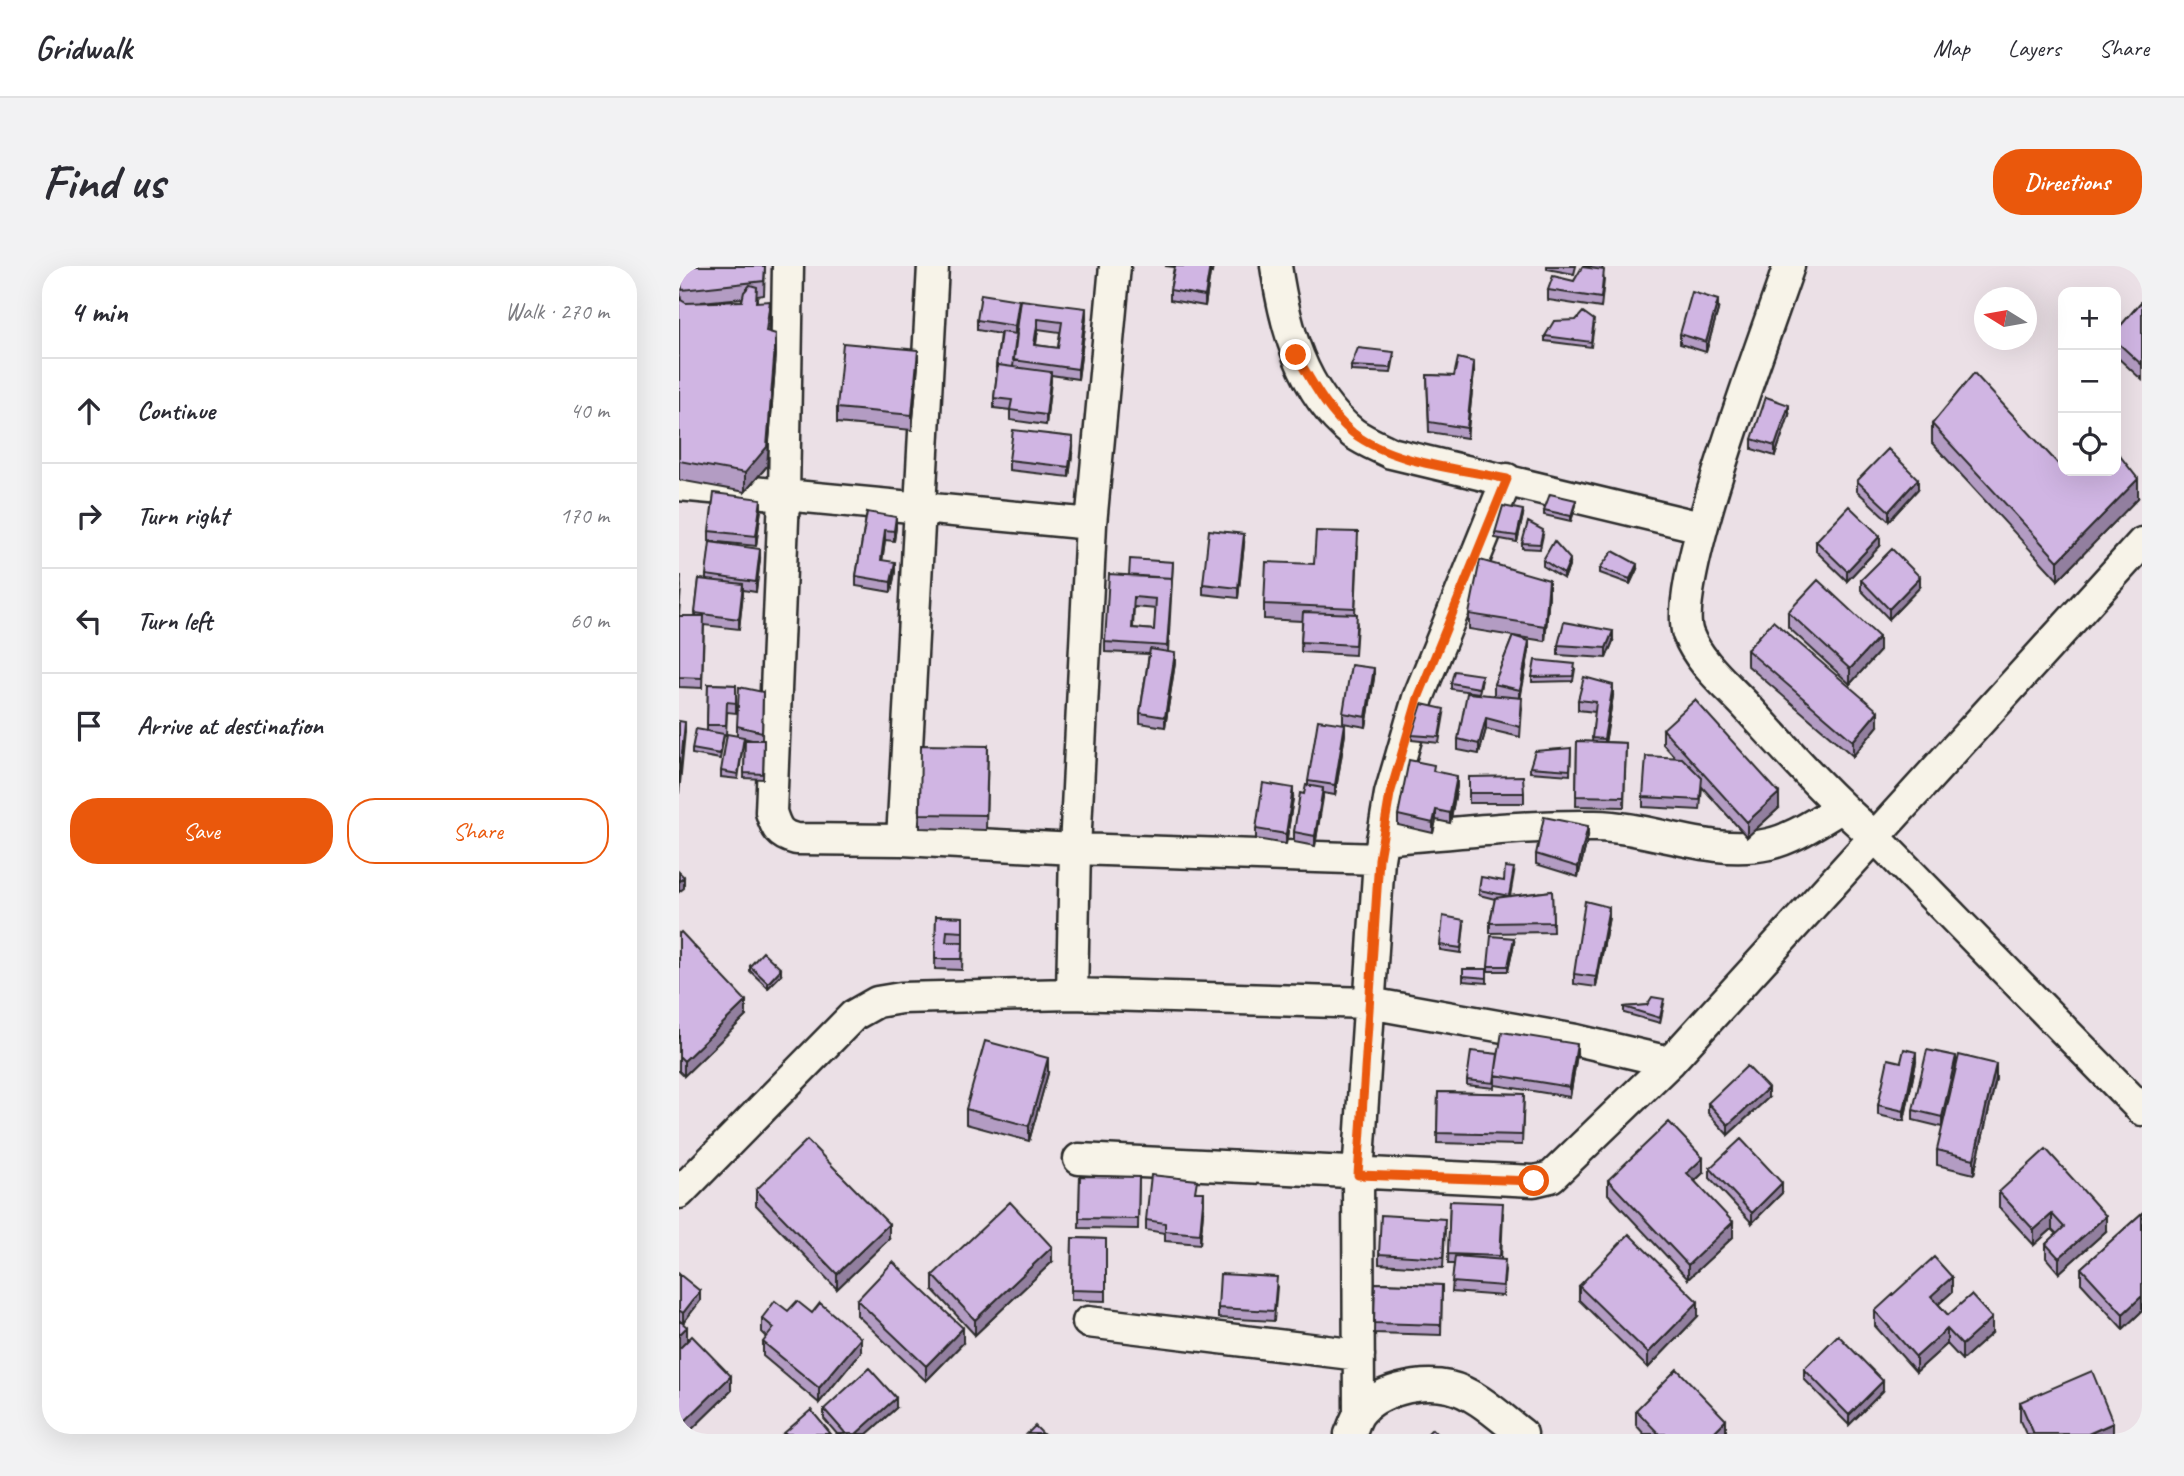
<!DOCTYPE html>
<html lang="en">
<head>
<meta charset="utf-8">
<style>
  :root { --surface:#fff; --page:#f2f2f3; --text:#2b2b33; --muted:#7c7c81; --line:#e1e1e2; --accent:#ea580c }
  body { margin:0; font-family:Caveat,sans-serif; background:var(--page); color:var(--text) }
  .controls { position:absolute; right:21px; top:21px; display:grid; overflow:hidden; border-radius:14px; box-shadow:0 7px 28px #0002 }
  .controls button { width:63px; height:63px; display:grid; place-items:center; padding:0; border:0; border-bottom:2px solid var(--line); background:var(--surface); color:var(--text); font:35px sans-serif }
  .compass { position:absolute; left:1295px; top:21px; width:63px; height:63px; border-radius:50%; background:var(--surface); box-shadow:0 7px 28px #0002; rotate:281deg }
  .stop { position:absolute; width:21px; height:21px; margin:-16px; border:5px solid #ea580c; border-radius:50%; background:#fff }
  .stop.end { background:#ea580c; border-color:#fff; box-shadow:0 2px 7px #0008 }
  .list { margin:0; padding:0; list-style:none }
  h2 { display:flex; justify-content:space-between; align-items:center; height:91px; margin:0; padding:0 28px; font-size:30px }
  h2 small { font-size:23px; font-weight:400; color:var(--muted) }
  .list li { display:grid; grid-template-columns:46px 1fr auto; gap:21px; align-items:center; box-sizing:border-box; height:105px; padding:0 28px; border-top:2px solid var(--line) }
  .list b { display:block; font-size:26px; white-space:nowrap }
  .list em { font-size:23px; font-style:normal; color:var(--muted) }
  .actions { display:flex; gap:14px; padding:21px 28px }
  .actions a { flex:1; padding:16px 0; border:2px solid var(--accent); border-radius:28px; text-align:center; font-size:24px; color:var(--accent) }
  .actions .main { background:var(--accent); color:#fff }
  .icon { flex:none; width:38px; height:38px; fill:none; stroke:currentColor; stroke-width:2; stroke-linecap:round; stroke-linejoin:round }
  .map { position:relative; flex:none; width:1463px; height:1168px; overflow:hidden; border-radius:28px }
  header { display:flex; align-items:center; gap:42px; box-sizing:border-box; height:98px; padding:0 35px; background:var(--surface); border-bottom:2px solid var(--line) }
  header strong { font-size:33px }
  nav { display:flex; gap:38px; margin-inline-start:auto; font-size:24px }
  .intro { display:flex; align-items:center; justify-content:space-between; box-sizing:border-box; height:168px; padding:0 42px }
  h1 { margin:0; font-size:49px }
  .button { padding:18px 32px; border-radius:28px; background:var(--accent); color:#fff; font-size:24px; font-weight:700 }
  main { display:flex; gap:42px; padding:0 42px }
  aside { flex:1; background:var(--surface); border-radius:28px; box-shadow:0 7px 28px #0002 }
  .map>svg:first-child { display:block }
</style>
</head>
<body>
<header>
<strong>Gridwalk</strong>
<nav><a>Map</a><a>Layers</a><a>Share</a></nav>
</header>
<div class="intro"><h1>Find us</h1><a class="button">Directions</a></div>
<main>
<aside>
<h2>4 min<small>Walk · 270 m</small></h2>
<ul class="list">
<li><svg class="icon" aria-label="ahead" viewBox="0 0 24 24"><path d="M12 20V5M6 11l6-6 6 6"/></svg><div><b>Continue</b></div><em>40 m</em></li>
<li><svg class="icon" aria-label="right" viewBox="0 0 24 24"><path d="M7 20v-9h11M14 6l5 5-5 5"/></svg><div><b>Turn right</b></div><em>170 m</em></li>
<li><svg class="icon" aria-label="left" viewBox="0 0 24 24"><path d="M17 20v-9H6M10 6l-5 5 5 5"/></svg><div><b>Turn left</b></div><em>60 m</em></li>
<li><svg class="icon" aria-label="arrive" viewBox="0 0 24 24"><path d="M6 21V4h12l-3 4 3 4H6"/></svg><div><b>Arrive at destination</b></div></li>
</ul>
<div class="actions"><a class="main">Save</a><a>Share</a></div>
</aside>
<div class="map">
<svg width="1463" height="1168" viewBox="0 0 1463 1168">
  <rect width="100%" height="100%" fill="#ebe0e6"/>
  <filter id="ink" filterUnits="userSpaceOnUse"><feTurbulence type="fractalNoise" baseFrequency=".0143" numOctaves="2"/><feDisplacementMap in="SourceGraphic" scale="14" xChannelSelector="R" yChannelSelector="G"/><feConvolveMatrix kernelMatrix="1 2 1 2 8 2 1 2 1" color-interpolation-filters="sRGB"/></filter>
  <g filter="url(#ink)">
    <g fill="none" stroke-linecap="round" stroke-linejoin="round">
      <g stroke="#2b2b2b" stroke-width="35">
        <path id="minor" d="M109,0l-4,230 -13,316c5,16 8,23 25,27l106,1 173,9 -3,145
          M436,0l-24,258 -16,325 304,10
          M597,0c9,61 26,126 77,167 11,8 26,14 38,20l310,74
          M1110,0c-21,63 -119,318 -101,368 11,29 40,52 60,74 41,45 81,90 127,129l267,273
          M0,219l412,39
          M703,573c71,-6 142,-14 213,-13 59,1 116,31 174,18 26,-6 49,-23 72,-36
          M223,574l31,-574
          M400,893l455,22 17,-4 119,-115 472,-519
          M0,927l175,-178 23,-13 24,-4 171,-4 297,9 207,37 94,22
          M409,1056l271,33
          M680,1148l-1,-239 21,-316 11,-65 28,-96 89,-219
          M671,1168c3,-6 5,-14 9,-20 18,-24 61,-33 90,-27 27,6 52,31 73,47"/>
      </g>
      <use href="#minor" stroke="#f7f3e8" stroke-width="30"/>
    </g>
    <path fill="#b39cc3" stroke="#2b2b2b" stroke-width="2" fill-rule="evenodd" d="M0,0h86l-1,29 -7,1v6l13,18 -2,12 8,22 -9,112 -22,26 -66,-12v-181l2,1 -2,-16zM63,32v3l-41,1z
      M486,0h48l-1,7 -2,-1 -5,34 -35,-6v-10l4,-23z
      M868,0h29l-2,8 -27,-5z
      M905,0h19l-1,4 2,10 -3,28 -53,-8v-10l26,-9z
      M342,34l65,18 -8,61 -27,-4 -5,50 -36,-5v-10l-16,-2v-10l3,-26h-1v-5l4,-33 -23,-4v-10l42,-10 -3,24h1zM359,63l22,3 -2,16 -22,-3z
      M1463,35v79l-26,-24v-25z
      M1039,44l-12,42 -26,-8v-10z
      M915,59l-3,22 -46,-6v-5z
      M715,91l-3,16 -40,-2v-5z
      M239,99l-6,65 -75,-7v-15z
      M795,106l-7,66 -38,-6 -2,-57 27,1z
      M1110,149l-14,41 -23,-7v-10z
      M1253,158l130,44 76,30 -80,82 -126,-137z
      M394,181l-4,30 -60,-7v-10z
      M1178,215l61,8 -29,32 -32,-30z
      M897,239l-5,16 -27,-6v-5z
      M82,243l-5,37 -47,-5v-10z
      M188,246l29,15 -2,14 -9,-1 -3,20 13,12 -4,20 -35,-6v-10z
      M844,249l-6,27 -22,-4v-5z
      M864,269l-3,14 -18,-1v-5z
      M1137,275l64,5 -33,35 -31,-30z
      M565,278l-6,54 -35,-4v-10z
      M679,281l-3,67 2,10 -2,31 -54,-3 1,-31 -38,-2v-15l50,-40z
      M81,293l-4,33 -13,-2 -4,39 -35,-4 -2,63 -23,-1v-111l2,10 -2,30h16l4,-37 7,1v-5z
      M864,294l27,4 -6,15 -21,-13z
      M494,296l-5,90 7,11 -10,64 -25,-4v-10l9,-59 -44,-2v-10l24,-66zM455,341l22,2 -2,21 -21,-2z
      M921,302l37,1 -7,15 -30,-11z
      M1182,314l59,7 -31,32 -28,-29z
      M870,329l-4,46 -32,-5 16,15 -9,46 2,11 -2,29 -34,-8 -7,25 -21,-4v-11l36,-44v-11l19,-48 -44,-7v-15z
      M1109,346l91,40 -29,32 -62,-57z
      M934,375l-7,17 -48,-3v-10z
      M1068,384l131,76 -25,30 -106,-91z
      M896,403l-2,12 -41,1v-5z
      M695,412l-8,49 -23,-4v-10z
      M803,414l-3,13 -28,-4v-6z
      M29,418l28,1v28l-9,-1 -1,23h-2l-4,24 -28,-5v-5l15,-18z
      M84,426l-1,48h2l-1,39 -19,-1 1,-38h7l-8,-2 -6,41 -17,-2v-6l16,-35v-10z
      M934,430l-8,46 21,1 -2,64 -48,-1 1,-65 15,1 3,-30 -17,-2v-10z
      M765,448l-5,29 -27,-3v-5z
      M984,463l116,79 -32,29 -45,-50 -2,23 -57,-3v-10l33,-39 -13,-14z
      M666,468l-10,61 -12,-2 -8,53 -21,-4v-10l10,-38 4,-8v-5z
      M309,480l-2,84 -66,-2v-14z
      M892,482l-1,27 -40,-3v-5z
      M755,505l23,15 -7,37 -14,-3 -3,13 -35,-8v-10z
      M790,511l55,16v10h-55z
      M614,532l-7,46 -30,-5v-10z
      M909,570l-10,41 -42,-13v-10z
      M835,607l-4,23 42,-5 1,41 -63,1v-10l5,-24 -16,-4v-5l25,-9z
      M257,650l27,1v25h-16l16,1 -1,27 -27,-1z
      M930,651l-13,70 -22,-3v-10z
      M785,659l-3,28 -21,-3v-5z
      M0,668l67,82 -62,60 -5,-5z
      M835,677l-6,28h-20v-5z
      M71,700l31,9 -13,13 -18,-17z
      M784,703h24v14l-24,-2z
      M985,738l-4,19 -36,-10v-6z
      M898,788l-7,43 -75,-12v-7l-1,10 -27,-3v-5z
      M1222,796h15l-12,59 -26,-6v-10z
      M1277,800l-14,61 -29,-7v-10z
      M369,807l-19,68 -63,-17v-15z
      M1317,813l-22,95 -37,-9v-15z
      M759,826l86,2 -2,51 -85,-2z
      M1089,832l-40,37 -20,-22v-10z
      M1031,902l72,25 -30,30 -42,-45z
      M1024,907l-8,8 38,56 -45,42 -80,-85v-14z
      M401,910l59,1 -1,52 -59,-1z
      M77,924l133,49 -52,50 -81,-84z
      M517,926l8,10 -4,42 -35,-3v-8l-19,-3v-10z
      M1320,926l107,39 -47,42 -13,-15v-14l11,-10 -5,-5 -18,16 -35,-38z
      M771,935l53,12 -2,47 4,10 -2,26 -51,-4 2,-28h-6z
      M1463,947v98l-19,18 -42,-46v-15z
      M766,963l-2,39 -64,-4v-10z
      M393,972l34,1v62l-35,-1z
      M373,996l-77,73 -42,-45v-15z
      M0,1008l21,27 -17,22 4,18 44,50 -44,43h-8z
      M696,1017l67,2 -1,50 -67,-2z
      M900,1020l119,30 -50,52 -69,-68z
      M598,1021l-3,34 -56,-3v-10z
      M1273,1026l-14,12 10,11 44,18 -30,27 -15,-16 -31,28 -41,-46v-15z
      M178,1034l106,43 -37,38 -69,-66z
      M109,1045l73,41 -42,51 -56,-47v-14l4,-5 -5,-5v-14z
      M1125,1103l79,22 -34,34 -45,-46z
      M1341,1136l93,32h-87l-6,-13z
      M217,1142l-29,26h-30l-13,-15v-10z
      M957,1144l90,24h-82l-8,-9z"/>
    <path fill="#927f9f" stroke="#2b2b2b" stroke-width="2" d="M531,0v8l-5,32v-10z
      M340,34v10l-4,26v-10z
      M1039,34v10l-12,42v-10z
      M91,35v19l-4,31v-20z
      M407,42v10l-8,61v-10z
      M359,53v10l-4,26v-10z
      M97,68v20l-9,112 -22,26v-19z
      M239,84v15l-6,65v-15z
      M795,96v10l-7,66v-10z
      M372,106v10l-5,43v-10z
      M1110,139v10l-14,41v-10z
      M394,171v10l-4,30v-10z
      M1239,213v10l-29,32v-10z
      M1459,213v19l-80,82v-19z
      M82,233v10l-5,37v-10z
      M897,234v5l-5,16v-5z
      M844,244v5l-6,27v-6z
      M217,251v10l-2,14v-10z
      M206,264v10l-4,30v-10z
      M565,268v10l-6,54v-10z
      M1201,270v10l-33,35v-10z
      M81,283v10l-4,33v-10z
      M891,293v5l-6,15v-5z
      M216,296v10l-4,20v-10z
      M958,298v5l-7,15v-5z
      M1241,311v10l-31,32v-10z
      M870,314v15l-4,46v-15z
      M64,318v10l-4,35v-10z
      M934,365v10l-7,17v-10z
      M1200,371v15l-29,32v-15z
      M850,375v10l-9,49v-10z
      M496,387v10l-10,64v-10z
      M695,402v10l-8,49v-10z
      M934,419v11l-9,53v-10z
      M1199,445v15l-25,30v-15z
      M807,452v11l-7,25v-10z
      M6,456v10l-6,62v-10z
      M666,458v10l-10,61v-10z
      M778,510v10l-7,37v-10z
      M614,522v10l-7,46v-10z
      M644,522v10l-8,48v-10z
      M1100,527v15l-32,29v-15z
      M757,544v10l-3,13v-10z
      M909,560v10l-10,41v-10z
      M5,611v11l-5,4v-10z
      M930,641v10l-13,70v-10z
      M835,672v5l-6,28v-5z
      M102,703v6l-13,13v-5z
      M67,735v15l-62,60v-15z
      M898,778v10l-7,43v-10z
      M1237,786v10l-12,59v-10z
      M1277,790v10l-14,61v-10z
      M369,792v15l-19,68v-15z
      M1317,798v15l-22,95v-15z
      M1089,822v10l-40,37v-10z
      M1024,892v15l-16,15v-15z
      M1103,917v10l-30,30v-10z
      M525,926v10l-4,42v-10z
      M1373,948v15l-18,16v-15z
      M1427,950v15l-47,42v-15z
      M1054,956v15l-45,42v-14z
      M210,958v15l-52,50v-15z
      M373,981v15l-77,73v-15z
      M1273,1011v15l-21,19v-15z
      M21,1025v10l-17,22v-10z
      M1463,1030v15l-19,18v-15z
      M1019,1036v14l-50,52v-15z
      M1313,1052v15l-30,27v-15z
      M8,1061v15l-8,8v-15z
      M284,1062v15l-37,38v-15z
      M1268,1063v15l-31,28v-15z
      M182,1072v14l-42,51v-15z
      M52,1110v15l-44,43h-8v-7z
      M1204,1115v10l-34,34v-10z
      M217,1132v10l-29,26h-11z
      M1047,1154v14h-14z
      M1434,1157v11h-25z"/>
    <path fill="#d0b5e3" stroke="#2b2b2b" stroke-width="2" fill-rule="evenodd" d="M0,0h86l-1,15 -82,9z
      M496,0h35l-5,30 -35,-6z
      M903,1l22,3 -3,28 -53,-8 5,-14 21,5z
      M71,19l7,2 -1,15 14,-1 -4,30 10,3 -9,113 -22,26 -66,-12v-162l7,4 56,-2 2,-9z
      M1013,26l26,8 -12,42 -26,-8z
      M302,28l38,6 -4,26 -38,-6z
      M342,34l65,8 -8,61 -65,-9zM359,53l24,3 -4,26 -24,-3z
      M1463,35v64l-26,-24v-10z
      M904,46l11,8 -3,22 -46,-6 9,-15 22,-1z
      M322,66l16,2 -4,33 -15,-2v2h-2z
      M164,77l75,7 -6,65 -75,-7z
      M679,82l36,4 -3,16 -40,-2z
      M779,92l16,4 -7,66 -38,-6 -2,-47 27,1z
      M319,99l53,7 -5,43 -36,-5 2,-10 -18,-2z
      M1295,107l88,95 1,-1v4h53v-20l22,28 -80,82 -126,-137z
      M1087,131l23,8 -14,41 -23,-7z
      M334,164l60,7 -4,30 -60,-7z
      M1209,183l30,30 -29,32 -32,-30z
      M35,227l47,6 -5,37 -47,-5z
      M871,228l26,6 -5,16 -27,-6z
      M824,240l20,4 -6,26 -22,-3z
      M1170,240l31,30 -33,35 -31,-30z
      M188,246l29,5 -2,14 -9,-1 -4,30 14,2 -4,20 -35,-6z
      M849,256l15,8 -3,14 -18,-1z
      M530,264l35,4 -6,54 -35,-4z
      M637,265l42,1 -3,76 -91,-4 2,-42 48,2z
      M875,275l16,18 -6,15 -21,-14z
      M31,276l50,7 -4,33 -50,-7z
      M1213,283l28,28 -31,32 -28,-29z
      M934,285l24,13 -7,15 -30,-11z
      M451,293l43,3 -1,16 -43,-2z
      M801,294l69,20 -4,46 -76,-12z
      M430,308l63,4 -5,68 -62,-4zM455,331l22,2 -2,31 -22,-2z
      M0,310h2l-2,31z
      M20,313l44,5 -4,35 -44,-6z
      M1139,314l61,57 -29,32 -62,-57z
      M624,346l54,2 -2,31 -54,-3z
      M0,350h25l-2,62 -23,-1z
      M1094,355l105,90 -25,30 -106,-91z
      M885,356l49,9 -7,17 -48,-3z
      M834,370l16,5 -9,49 -26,-6z
      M471,383l25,4 -10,64 -25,-4z
      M856,394l40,4 -2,12 -41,1z
      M672,399l23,3 -8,49 -23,-4z
      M775,405l28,4 -3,13 -28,-5z
      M905,411l29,8 -9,54 -12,-1 4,-36 -18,-2z
      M29,418l28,1v18l-9,-1 -1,23h-19z
      M60,421l24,5 -1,40 -25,-6z
      M788,427l55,5 -2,29 -34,-9 -7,26 -21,-5z
      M1016,434l84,93 -32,29 -84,-93z
      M743,438l22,5 -5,28 -27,-2z
      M639,454l27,4 -10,61 -27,-4z
      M0,455l6,1 -6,62z
      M17,463l28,5 -4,20 -28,-5z
      M48,468l17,3 -6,37 -17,-3z
      M66,474h19l-1,34 -19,-1z
      M898,475l49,2 -2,54 -48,-1z
      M242,479l67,1 -2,69 -66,-1z
      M892,482l-1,22 -40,-3 5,-16z
      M967,490l36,2 20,20 -2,22 -57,-3z
      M730,494l25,5 -1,6 24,5 -7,37 -14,-3 -3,13 -35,-8z
      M844,510l1,17h-55v-16z
      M584,517l30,5 -7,46 -30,-5z
      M627,519l17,3 -8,48 -21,-4 6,-39 4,1z
      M865,551l44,9 -10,41 -42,-13z
      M826,601l9,1 -5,28 -30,-6 2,-13 23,4z
      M0,606l5,5 -5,5z
      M873,625l1,31 -63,1 5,-25z
      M906,635l24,6 -13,70 -22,-3z
      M257,650l27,1v15l-16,-1 -1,11 17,1 -1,16h-27z
      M764,650l21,4 -3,28 -21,-3z
      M2,666l65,69 -62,60 -5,-5v-122z
      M812,670l23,2 -6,28h-20z
      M84,686l18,17 -13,14 -18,-17z
      M784,703h24v9l-24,-2z
      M973,731l12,2 -4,19 -36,-11 23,-2z
      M823,766l75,12 -7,43 -75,-12z
      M306,775l63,17 -19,68 -63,-17z
      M1225,783l12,3 -12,59 -26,-6 10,-46 13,3z
      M1248,784l29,6 -14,61 -29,-7z
      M792,785l27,3 -4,29 -27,-3z
      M1280,789l37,9 -22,95 -37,-9z
      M1068,800l21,22 -40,37 -20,-22z
      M759,826l86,2 -2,41 -85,-2z
      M990,856l34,36 -16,15 46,49 -45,43 -80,-85z
      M1062,873l41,44 -30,30 -42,-45z
      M128,874l82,84 -52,50 -81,-84z
      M1367,883l60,67 -47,42 -13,-14 18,-17 -12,-13 -18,16 -35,-38z
      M472,909l46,5 -2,12h9l-4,42 -35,-3v-8l-19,-3z
      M401,910l59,1 -1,42 -59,-1z
      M771,935l53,2 -3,53 -52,-2z
      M331,936l42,45 -77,73 -42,-45z
      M1463,947v83l-19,18 -42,-46z
      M702,949l64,4 -2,39 -64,-4z
      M950,968l69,68 -50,51 -69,-67z
      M393,972l34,1v52l-35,-1z
      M776,990l50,4 -2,26 -51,-4z
      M1255,991l18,20 -21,19 17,19 23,-20 21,23 -30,27 -15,-16 -31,28 -41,-46z
      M214,996l70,66 -37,38 -69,-66z
      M0,1008l21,17 -17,22 -4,-3z
      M541,1008l57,3 -3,34 -56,-3z
      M696,1017l67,2 -1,40 -67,-2z
      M96,1035l13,10 9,-10 15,12 8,-10 41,35 -42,50 -56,-46 11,-14 -12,-10z
      M0,1054l8,7 -8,8z
      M1159,1069l45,46 -34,34 -45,-46z
      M13,1070l39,40 -52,51v-78z
      M190,1102l27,30 -40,36h-10l-22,-25z
      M998,1103l49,51 -14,14h-53l-23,-24z
      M1413,1105l21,52 -25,11h-54l-14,-32z
      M132,1144l20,24h-48z
      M356,1160l8,8h-16z
      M753,1163l5,5h-10z"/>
  </g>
  <g fill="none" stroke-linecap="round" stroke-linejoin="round" filter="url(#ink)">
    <path stroke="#ea580c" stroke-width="9" d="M617,89c16,27 32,58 57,78 41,31 105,35 154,46l-89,219 -28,96 -11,65 -21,316 176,6"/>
  </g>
</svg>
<div class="controls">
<button>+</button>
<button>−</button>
<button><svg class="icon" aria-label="locate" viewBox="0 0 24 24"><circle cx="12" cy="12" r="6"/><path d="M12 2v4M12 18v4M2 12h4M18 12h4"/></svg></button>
</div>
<svg class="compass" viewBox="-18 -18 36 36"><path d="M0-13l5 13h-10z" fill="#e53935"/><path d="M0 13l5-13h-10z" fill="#7c7c81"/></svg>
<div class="stop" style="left:855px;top:915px"></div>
<div class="stop end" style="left:617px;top:89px"></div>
</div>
</main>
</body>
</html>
